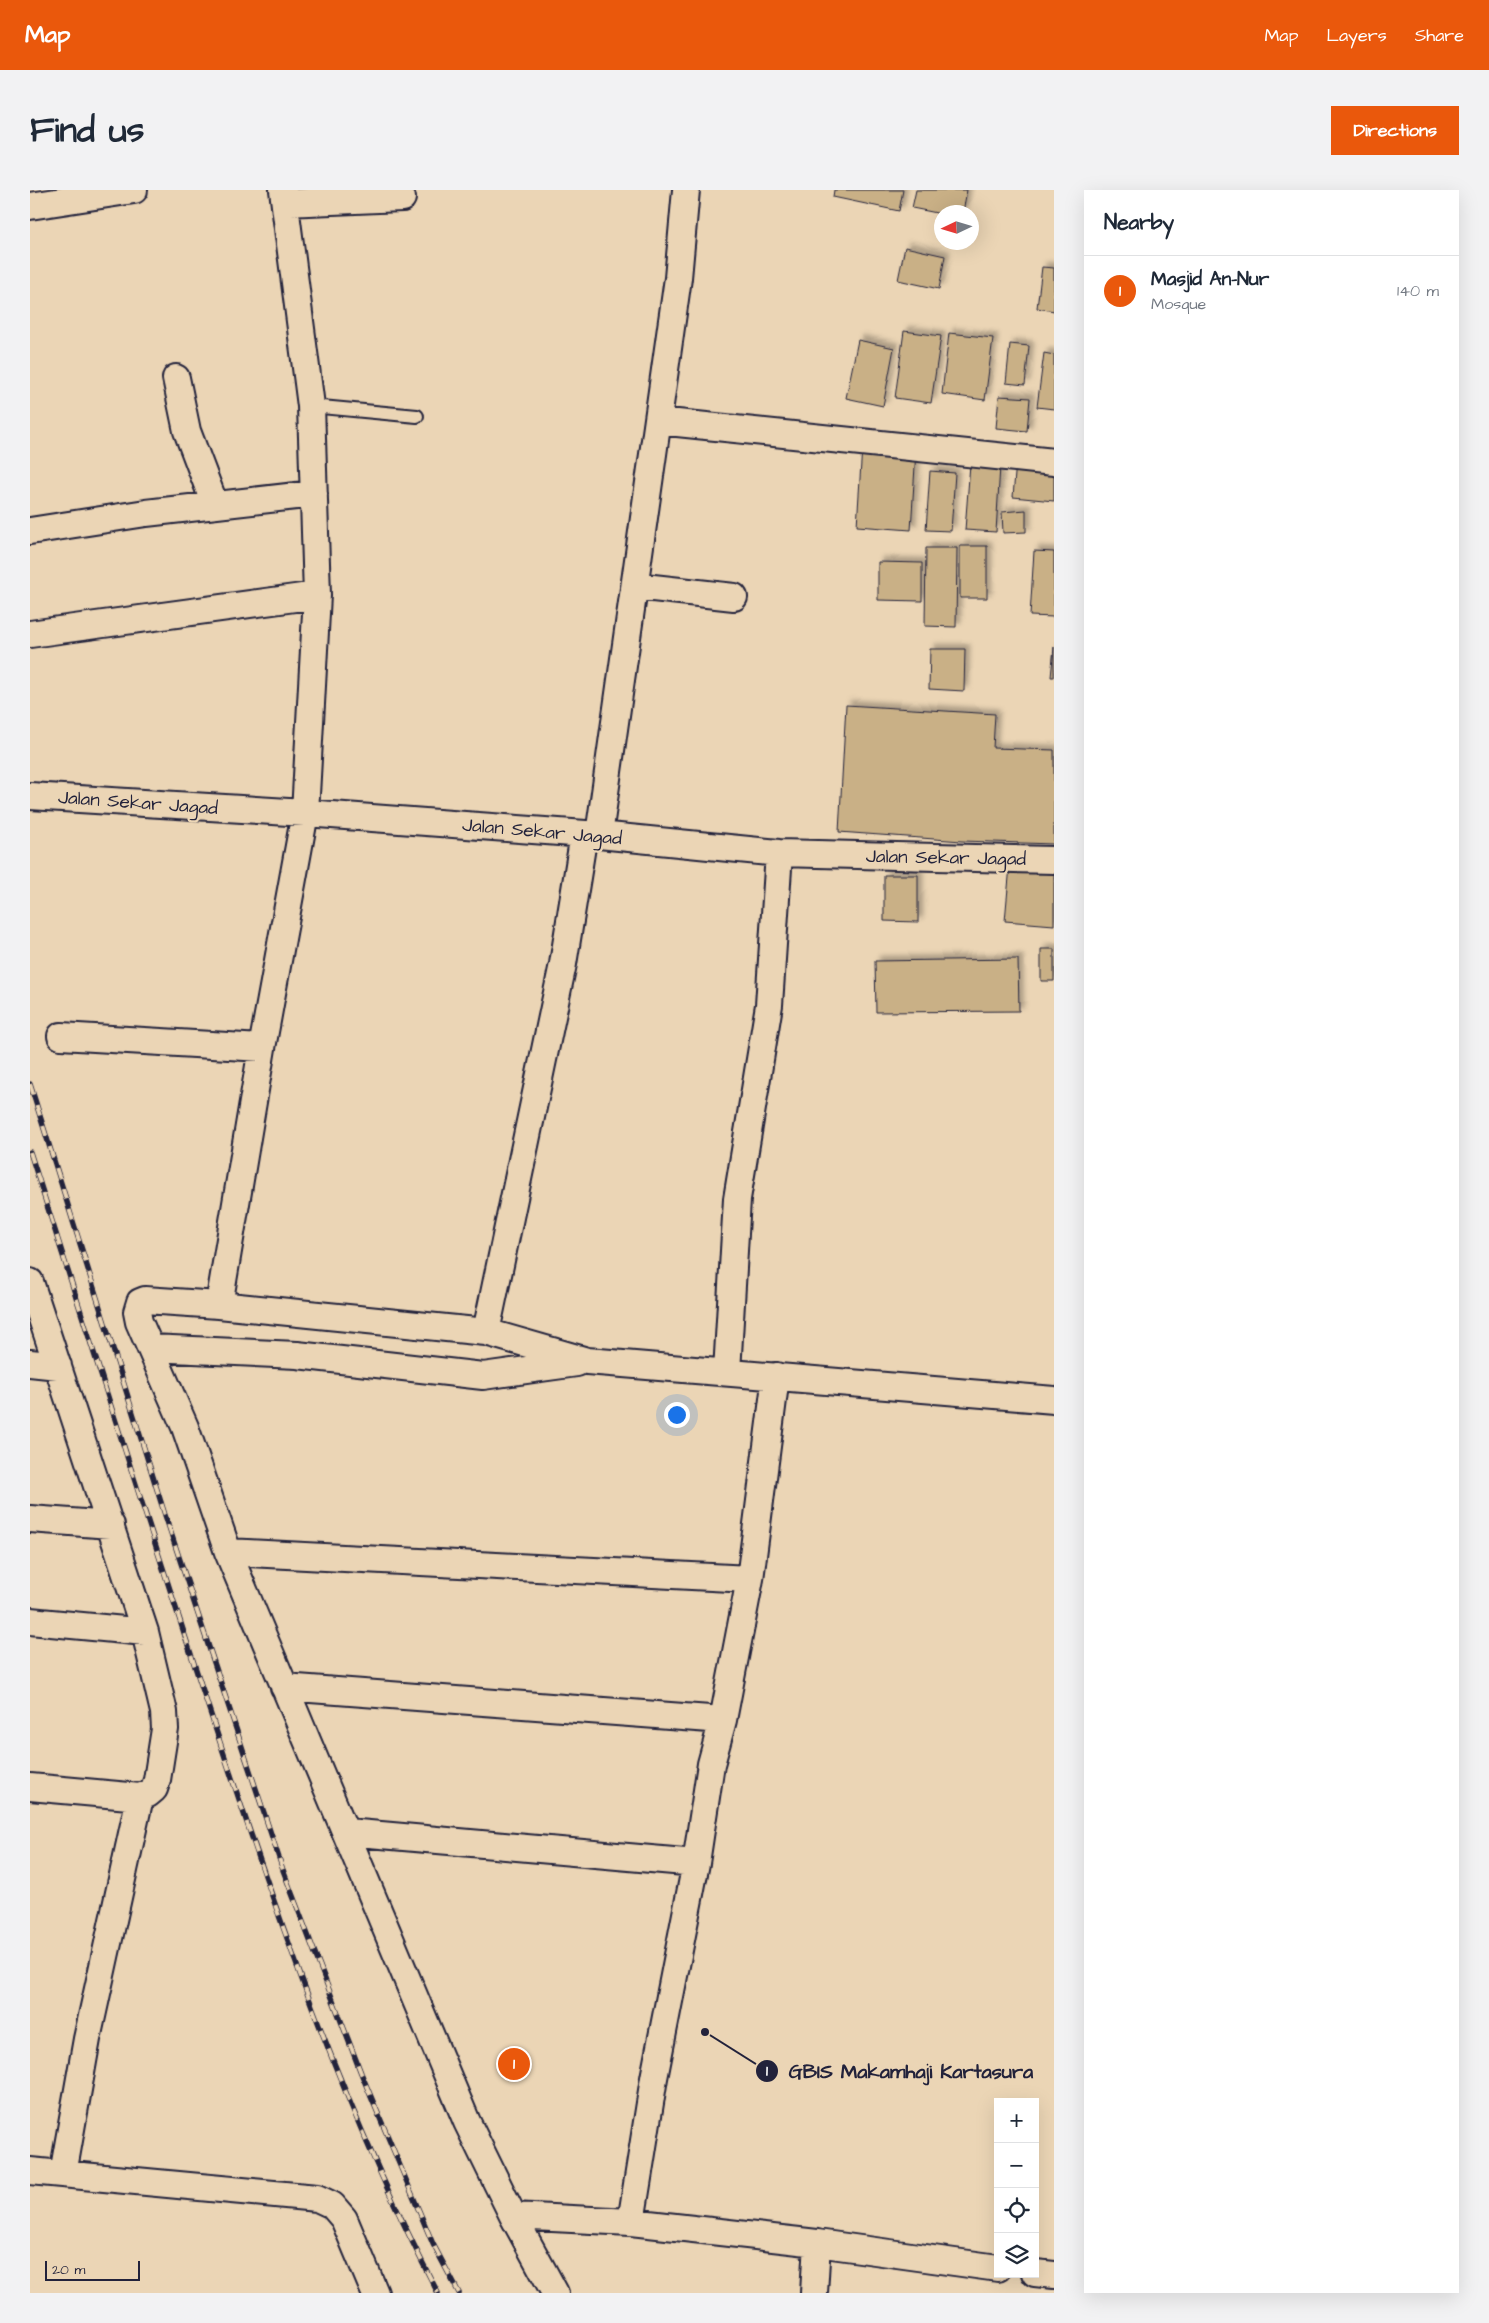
<!DOCTYPE html>
<html lang="en">
<head>
<meta charset="utf-8">
<style>
  :root { --surface:#fff; --page:#f2f2f3; --text:#1f2937; --muted:#747a83; --line:#e0e1e3; --accent:#ea580c }
  body { margin:0; font-family:"Architects Daughter",sans-serif; background:var(--page); color:var(--text) }
  .controls { position:absolute; right:15px; bottom:15px; display:grid; overflow:hidden; border-radius:0px; box-shadow:0 5px 20px #0002 }
  .controls button { width:45px; height:45px; display:grid; place-items:center; padding:0; border:0; border-bottom:1px solid var(--line); background:var(--surface); color:var(--text); font:25px sans-serif }
  .compass { position:absolute; left:904px; top:15px; width:45px; height:45px; border-radius:50%; background:var(--surface); box-shadow:0 5px 20px #0002; rotate:266deg }
  .scale { position:absolute; left:15px; bottom:12px; width:95px; box-sizing:border-box; padding-left:5px; border:2px solid #22223b; border-top:0; font-size:14px; line-height:18px; white-space:nowrap; color:#22223b; -webkit-text-stroke:4px #ebd5b5; paint-order:stroke }
  .you { position:absolute; left:646px; top:1224px; width:18px; height:18px; margin:-12px; border:4px solid #fff; border-radius:50%; background:#1a73e8; box-shadow:0 0 0 8px #1a73e833 }
  .badge { display:grid; place-items:center; width:32px; height:32px; border-radius:50%; background:var(--accent); color:#fff; font-size:16px; font-weight:700 }
  .pin { position:absolute; translate:-50% -50%; border:2px solid #fff; box-shadow:0 1px 5px #0006 }
  .list { margin:0; padding:0; list-style:none }
  h2 { display:flex; justify-content:space-between; align-items:center; height:65px; margin:0; padding:0 20px; font-size:21px }
  h2 small { font-size:16px; font-weight:400; color:var(--muted) }
  .list li { display:grid; grid-template-columns:32px 1fr auto; gap:15px; align-items:center; box-sizing:border-box; height:70px; padding:0 20px; border-top:1px solid var(--line) }
  .list b { display:block; font-size:19px; white-space:nowrap }
  .list p { margin:0; font-size:16px; white-space:nowrap; color:var(--muted) }
  .list em { font-size:16px; font-style:normal; color:var(--muted) }
  .icon { flex:none; width:28px; height:28px; fill:none; stroke:currentColor; stroke-width:2; stroke-linecap:round; stroke-linejoin:round }
  .map { position:relative; flex:none; width:1024px; height:2103px; overflow:hidden; border-radius:0px }
  header { display:flex; align-items:center; gap:30px; box-sizing:border-box; height:70px; padding:0 25px; background:var(--accent); color:#fff }
  header strong { font-size:24px }
  nav { display:flex; gap:28px; margin-inline-start:auto; font-size:18px }
  .intro { display:flex; align-items:center; justify-content:space-between; box-sizing:border-box; height:120px; padding:0 30px }
  h1 { margin:0; font-size:35px }
  .button { padding:12px 22px; border-radius:0px; background:var(--accent); color:#fff; font-size:18px; font-weight:700 }
  main { display:flex; gap:30px; padding:0 30px }
  aside { flex:1; background:var(--surface); border-radius:0px; box-shadow:0 5px 20px #0002 }
  .map>svg:first-child { display:block }
</style>
</head>
<body>
<header>
<strong>Map</strong>
<nav><a>Map</a><a>Layers</a><a>Share</a></nav>
</header>
<div class="intro"><h1>Find us</h1><a class="button">Directions</a></div>
<main>
<div class="map">
<svg width="1024" height="2103" viewBox="0 0 1024 2103">
  <defs>
    <filter id="shadow"><feDropShadow dx="4.5" dy="-4.5" stdDeviation="2.5" flood-color="#0004"/></filter>
  </defs>
  <rect width="100%" height="100%" fill="#ebd5b5"/>
  <filter id="ink" filterUnits="userSpaceOnUse"><feTurbulence type="fractalNoise" baseFrequency=".02" numOctaves="2"/><feDisplacementMap in="SourceGraphic" scale="10" xChannelSelector="R" yChannelSelector="G"/><feConvolveMatrix kernelMatrix="1 2 1 2 8 2 1 2 1" color-interpolation-filters="sRGB"/></filter>
  <g filter="url(#ink)">
    <path fill="#c9b086" stroke="#22223b" filter="url(#shadow)" d="M804,0h69l-4,21 -66,-14z
      M886,0h51l-4,22h-21v2l-30,-6z
      M875,57l40,9 -6,33 -41,-9z
      M1012,77l12,1v43l-17,-3z
      M874,141l37,5 -10,67 -36,-5z
      M919,143l44,5 -8,62 -43,-6z
      M828,150l36,8 -11,58 -37,-8z
      M980,154l19,2 -4,39 -19,-2z
      M1014,163l10,2v54l-17,-2z
      M969,206l31,2 -3,33 -31,-3z
      M832,257l54,3 -5,80 -54,-4z
      M986,272l38,4v35l-41,-4z
      M940,274l30,2 -4,66 -31,-2z
      M900,281l25,2 -4,58 -25,-1z
      M996,320v22l-23,1 -1,-21z
      M930,356h27v52h-27z
      M896,358h31l-1,79 -31,-1z
      M1004,361l20,1v65l-24,-1z
      M848,372l44,1v38l-44,-1z
      M1024,457v30h-3z
      M900,459h35l-1,42 -35,-2z
      M816,515l149,9 -2,34 61,2v94l-92,-3 -123,-9z
      M980,676l44,3v56l-49,-4z
      M854,685h34v47l-34,-1z
      M1011,759h13v32h-13z
      M988,769l1,52 -143,1 -1,-51z"/>
    <g fill="none" stroke-linecap="round" stroke-linejoin="round">
      <g stroke="#22223b" stroke-width="16">
        <path id="lane" d="M281,216l106,10"/>
      </g>
      <g stroke="#22223b" stroke-width="30">
        <path id="street" d="M255,13l117,-5
          M0,16l104,-16
          M146,188l11,53 28,74
          M628,231l396,41
          M0,341l116,-18 168,-19
          M605,396l99,11
          M0,444l287,-39
          M0,606l275,17 294,22 180,18 275,7
          M569,645l79,-557 8,-88
          M31,846l201,12
          M0,1092l115,350 19,80 1,17 -8,51 -3,9 -6,5 -8,3 -110,-10
          M189,1115l43,-257 43,-235 12,-218 -6,-189 -28,-216
          M456,1142l77,-368 21,-130
          M121,1158l146,7 186,21 94,-13
          M0,1173l28,3
          M697,1182l10,-173 32,-194 10,-152
          M0,1329l81,6
          M198,1362l522,27
          M0,1431l115,11
          M254,1497l439,33
          M317,1642l349,31
          M0,1981l287,27 15,7 12,14 31,74
          M33,1984l24,-135 53,-242
          M483,2026l118,6 186,21 181,25
          M601,2032l23,-144 42,-215 15,-99 12,-44 27,-141 26,-203
          M1005,2083l19,2
          M525,2103l-42,-77 -46,-94 -239,-570 -43,-125 -46,-105 -2,-10 3,-10 5,-2 74,5 267,27 101,29 467,39
          M784,2103l3,-50"/>
      </g>
      <use href="#lane" stroke="#ebd5b5" stroke-width="12"/>
      <use href="#street" stroke="#ebd5b5" stroke-width="26"/>
      <g stroke="#22223b" stroke-width="5.5">
        <path id="rail" d="M0,894l135,431 118,355 78,203 72,171 26,49
          M0,962c60,188 119,376 181,563 65,197 131,393 227,578"/>
      </g>
      <use href="#rail" stroke="#ebd5b5" stroke-width="4" stroke-dasharray="11" stroke-linecap="butt"/>
    </g>
  </g>
  <g text-anchor="middle" dominant-baseline="central" stroke-width="4.5" stroke-linejoin="round" paint-order="stroke">
    <g font-size="19" fill="#22223b" stroke="#ebd5b5">
      <text transform="translate(108 613) rotate(4)">Jalan Sekar Jagad</text>
      <text transform="translate(512 642) rotate(5)">Jalan Sekar Jagad</text>
      <text transform="translate(916 668) rotate(1)">Jalan Sekar Jagad</text>
    </g>
  </g>
  <path fill="none" stroke="#22223b" stroke-width="2" d="M675 1842L737 1881"/>
  <g fill="#22223b" stroke="#ebd5b5" stroke-width="2">
    <circle cx="675" cy="1842" r="5"/>
    <circle cx="737" cy="1881" r="12"/>
  </g>
  <g font-size="15" text-anchor="middle" font-weight="bold" fill="#fff">
    <text x="737" y="1886">1</text>
  </g>
  <g font-size="20" text-anchor="middle" font-weight="bold" fill="#22223b" stroke="#ebd5b5" stroke-width="4.5" stroke-linejoin="round" paint-order="stroke">
    <text x="881" y="1888">GBIS Makamhaji Kartasura</text>
  </g>
</svg>
<div class="controls">
<button>+</button>
<button>−</button>
<button><svg class="icon" aria-label="locate" viewBox="0 0 24 24"><circle cx="12" cy="12" r="6"/><path d="M12 2v4M12 18v4M2 12h4M18 12h4"/></svg></button>
<button><svg class="icon" aria-label="layers" viewBox="0 0 24 24"><path d="M12 4l9 5-9 5-9-5zM3 14l9 5 9-5"/></svg></button>
</div>
<svg class="compass" viewBox="-18 -18 36 36"><path d="M0-13l5 13h-10z" fill="#e53935"/><path d="M0 13l5-13h-10z" fill="#747a83"/></svg>
<div class="scale">20 m</div>
<div class="you"></div>
<div class="pin badge" style="left:484px;top:1874px">1</div>
</div>
<aside>
<h2>Nearby<small></small></h2>
<ul class="list">
<li><span class="badge">1</span><div><b>Masjid An-Nur</b><p>Mosque</p></div><em>140 m</em></li>
</ul>
</aside>
</main>
</body>
</html>
